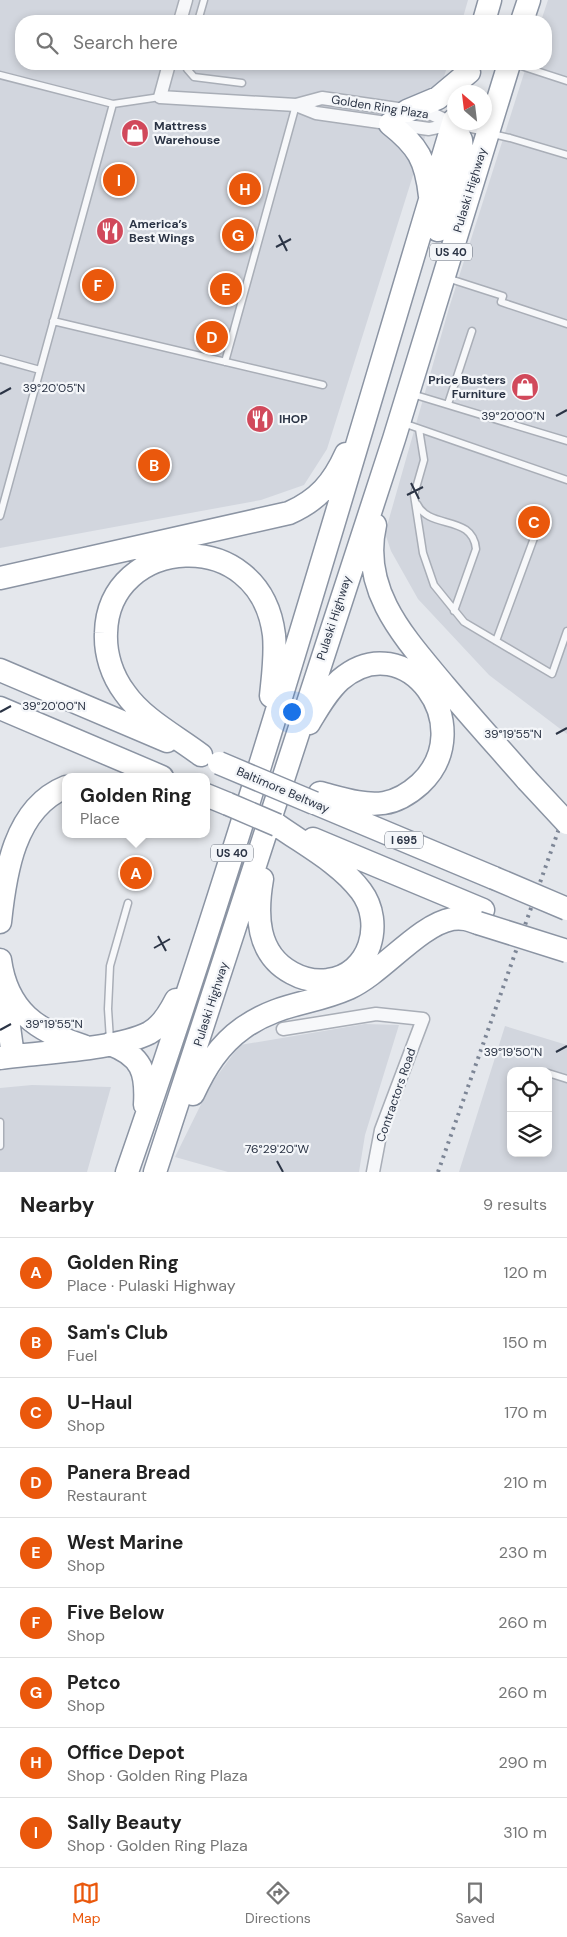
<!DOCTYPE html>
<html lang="en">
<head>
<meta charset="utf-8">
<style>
  :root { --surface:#fff; --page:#f6f6f6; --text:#222; --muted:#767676; --line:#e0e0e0; --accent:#ea580c }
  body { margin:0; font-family:"DM Sans",sans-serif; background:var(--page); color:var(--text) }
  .controls { position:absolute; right:15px; bottom:15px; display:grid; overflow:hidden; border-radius:10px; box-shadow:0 2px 8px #0003 }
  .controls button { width:45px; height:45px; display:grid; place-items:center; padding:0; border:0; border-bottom:1px solid var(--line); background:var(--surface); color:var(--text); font:25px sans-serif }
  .compass { position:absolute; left:447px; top:85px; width:45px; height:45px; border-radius:50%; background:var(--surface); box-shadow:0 2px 8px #0003; rotate:332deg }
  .you { position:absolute; left:291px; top:711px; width:18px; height:18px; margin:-12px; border:4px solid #fff; border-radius:50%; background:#1a73e8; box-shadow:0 0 0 8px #1a73e833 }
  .badge { display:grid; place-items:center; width:32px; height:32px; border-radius:50%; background:var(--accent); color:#fff; font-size:16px; font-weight:700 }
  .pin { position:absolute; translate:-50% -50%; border:2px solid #fff; box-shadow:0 1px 5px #0006 }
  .popup { position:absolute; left:62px; top:773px; width:148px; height:65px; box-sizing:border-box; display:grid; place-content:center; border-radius:10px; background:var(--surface); filter:drop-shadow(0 1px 4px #0005); font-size:16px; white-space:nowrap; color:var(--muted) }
  .popup b { font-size:19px; color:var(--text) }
  .popup::after { content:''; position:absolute; left:50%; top:100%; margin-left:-10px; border:10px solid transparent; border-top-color:var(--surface) }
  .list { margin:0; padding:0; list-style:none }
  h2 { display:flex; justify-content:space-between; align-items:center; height:65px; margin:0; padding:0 20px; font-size:21px }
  h2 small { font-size:16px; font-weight:400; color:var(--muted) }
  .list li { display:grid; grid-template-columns:32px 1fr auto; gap:15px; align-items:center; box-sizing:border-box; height:70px; padding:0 20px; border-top:1px solid var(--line) }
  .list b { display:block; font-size:19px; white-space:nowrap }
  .list p { margin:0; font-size:16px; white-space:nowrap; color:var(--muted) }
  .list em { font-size:16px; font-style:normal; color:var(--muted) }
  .icon { flex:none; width:28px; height:28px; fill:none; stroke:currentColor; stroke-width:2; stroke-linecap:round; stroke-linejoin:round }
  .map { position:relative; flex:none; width:567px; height:1172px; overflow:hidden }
  .search { position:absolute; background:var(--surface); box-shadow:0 2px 8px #0003; left:15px; right:15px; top:15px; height:55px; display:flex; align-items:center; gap:12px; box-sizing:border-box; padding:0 18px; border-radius:20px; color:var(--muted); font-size:19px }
  .sheet { height:695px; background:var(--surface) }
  nav { display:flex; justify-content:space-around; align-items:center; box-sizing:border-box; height:70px; border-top:1px solid var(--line); background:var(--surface); font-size:14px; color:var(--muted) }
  nav a { display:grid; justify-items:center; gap:2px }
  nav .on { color:var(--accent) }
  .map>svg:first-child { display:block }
</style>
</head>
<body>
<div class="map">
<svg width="567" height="1172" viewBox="0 0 567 1172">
  <rect width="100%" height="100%" fill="#e4e7ec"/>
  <path fill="#d2d6de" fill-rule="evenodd" d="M0,0h468l-6,21h-441v43h427l-121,385 -23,36 -43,15 -261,48z
    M548,0h19v734l-78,-59 -71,-76 -27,-48 -6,-18 64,-225 78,-244h19v-43h-5z
    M365,1024l34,1 -34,110 -6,37h-131l-53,-15 36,-73 29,-39z
    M505,1026l62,19v127h-108zM511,1071h37v82h-37z
    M32,1085l79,2 -24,85h-87v-84z"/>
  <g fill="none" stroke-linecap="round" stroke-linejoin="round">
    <g stroke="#a9aeb7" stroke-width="9">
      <path id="lane" d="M198,21l6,-21
        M187,64v5l7,8 48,6
        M515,64l52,17
        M0,75l113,29 47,-7
        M459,126l51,12 57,17
        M447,278l56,18 -2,6 66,22
        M53,321l270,64
        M0,359l40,11
        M225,362l71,-257
        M412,394l155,47
        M448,404l24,-73
        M403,423l164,57
        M419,429l5,31 -10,35 9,58 11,32 30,37 88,52 15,-43
        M417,504c12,26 56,10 59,45l-22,62
        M0,516l113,-412
        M496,641l38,-103
        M110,1040l-2,-31 2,-43 18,-63
        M548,1073l19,6
        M0,1122v24"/>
    </g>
    <g stroke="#a9aeb7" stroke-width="15">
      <path id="street" d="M180,21l6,-21
        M169,64l-9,33 136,8 26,-7 110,16 21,10
        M296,105l20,8 113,16 24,-5
        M283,1029l93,-15 47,5 -42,111 -8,42"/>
    </g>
    <g stroke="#8b94a3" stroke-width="25">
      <path id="highway" d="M484,21l6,-21
        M522,21l7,-21
        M407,111l31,-13 31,-26
        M390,124c28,22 36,36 40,72
        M438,230l24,-79 -1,-11 -8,-16
        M375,525c-15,66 30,113 69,160 27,32 55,63 83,95
        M0,578l289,-65c29,-13 44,-30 57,-59
        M0,670l167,71
        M0,708l162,69
        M309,723c9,-15 18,-31 31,-43 66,-57 141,47 80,104 -10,9 -23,17 -36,19 -21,3 -44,-5 -64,-10
        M201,755c-25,-19 -58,-36 -76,-62 -13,-17 -20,-39 -19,-60 2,-97 154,-110 168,2 2,20 -1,41 -3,61
        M206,795l22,9
        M315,803l179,75
        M313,839l170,71
        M262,879c-6,35 -6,75 30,94 11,6 23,9 36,7 42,-5 57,-57 33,-89 -21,-28 -56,-46 -84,-66
        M0,922c5,-48 14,-114 66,-135
        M0,960c7,51 37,71 83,86
        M4,990l9,66
        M110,1044c32,12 37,28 35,61
        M0,1058c40,-6 115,-8 149,-25 13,-7 21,-21 27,-33
        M193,1094c12,-26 26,-49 50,-66 37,-26 68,-23 106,-40 33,-15 70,-63 103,-69 10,-2 18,1 26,4
        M127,1172c121,-347 221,-700 327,-1052
        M155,1172l239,-733 115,-375"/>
    </g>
    <use href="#lane" stroke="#f7f8fa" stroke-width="6"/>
    <use href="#street" stroke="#f7f8fa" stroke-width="12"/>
    <use href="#highway" stroke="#fff" stroke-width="22"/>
    <path stroke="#7d8696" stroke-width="4" stroke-dasharray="2.5 5" stroke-linecap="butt" d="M438,1172l129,-366"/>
    <g stroke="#8b94a3" stroke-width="25" stroke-linecap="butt">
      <path id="highway-bridge" d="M219,763l95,40
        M527,780l40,43
        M228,804l49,21
        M494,878l73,31
        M478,923l89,28"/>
    </g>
    <use href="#highway-bridge" stroke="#fff" stroke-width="22"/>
  </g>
  <path fill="none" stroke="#2b3445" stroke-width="2" d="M279,235l8,16M276,247l15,-8M0,394l11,-6M556,416l11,-6M411,483l8,16M407,495l16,-8M0,712l11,-6M556,734l11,-6M158,936l8,15M154,948l16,-9M0,1030l11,-6M556,1052l11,-6M277,1161l6,11"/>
  <defs>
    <g id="shop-disc" transform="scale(1.4375)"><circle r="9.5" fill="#d1495b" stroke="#f4f6f9"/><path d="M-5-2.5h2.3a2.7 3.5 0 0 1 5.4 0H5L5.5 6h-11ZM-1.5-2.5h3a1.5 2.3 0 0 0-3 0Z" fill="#fff"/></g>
    <g id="restaurant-disc" transform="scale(1.4375)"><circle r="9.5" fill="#d1495b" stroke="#f4f6f9"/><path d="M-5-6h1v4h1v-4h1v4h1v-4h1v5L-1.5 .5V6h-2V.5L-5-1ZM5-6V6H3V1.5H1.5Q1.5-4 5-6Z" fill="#fff"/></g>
  </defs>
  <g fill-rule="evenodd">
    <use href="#shop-disc" x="135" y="133"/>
    <use href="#restaurant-disc" x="110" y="231"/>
    <use href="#shop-disc" x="525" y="387"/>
    <use href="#restaurant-disc" x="260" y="419"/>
  </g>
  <g text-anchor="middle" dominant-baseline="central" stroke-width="4.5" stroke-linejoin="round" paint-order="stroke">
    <g fill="#f4f6f9" stroke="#676e7b" stroke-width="1">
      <rect x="430" y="243.5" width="42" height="17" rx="4"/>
      <rect x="385" y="831.5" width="38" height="17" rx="4"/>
      <rect x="211" y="844.5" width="42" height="17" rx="4"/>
    </g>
    <g font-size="11" font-weight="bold" fill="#2b3445">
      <text x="451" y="252">US 40</text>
      <text x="404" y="840">I 695</text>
      <text x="232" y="853">US 40</text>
    </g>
    <g font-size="12" fill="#2b3445" stroke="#f4f6f9">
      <text transform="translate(380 107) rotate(9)">Golden Ring Plaza</text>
      <text transform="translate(470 190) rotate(-73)">Pulaski Highway</text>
      <text transform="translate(334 618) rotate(-72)">Pulaski Highway</text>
      <text transform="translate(283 790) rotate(23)">Baltimore Beltway</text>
      <text transform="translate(211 1004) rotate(-72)">Pulaski Highway</text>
      <text transform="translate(396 1095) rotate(-71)">Contractors Road</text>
    </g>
    <g font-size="12" font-weight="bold" fill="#2b3445" stroke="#f4f6f9" text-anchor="start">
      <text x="154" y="126">Mattress<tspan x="154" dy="14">Warehouse</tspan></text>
      <text x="129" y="224">America’s<tspan x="129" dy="14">Best Wings</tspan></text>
      <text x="506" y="380" text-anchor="end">Price Busters<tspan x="506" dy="14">Furniture</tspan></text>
      <text x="279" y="419">IHOP</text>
    </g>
  </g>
  <g font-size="12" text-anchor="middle" fill="#2b3445" stroke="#f4f6f9" stroke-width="4.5" stroke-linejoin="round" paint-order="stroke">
    <text x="54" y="392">39°20'05"N</text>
    <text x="513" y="420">39°20'00"N</text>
    <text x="54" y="710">39°20'00"N</text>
    <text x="513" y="738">39°19'55"N</text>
    <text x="54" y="1028">39°19'55"N</text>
    <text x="513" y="1056">39°19'50"N</text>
    <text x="277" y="1153">76°29'20"W</text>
  </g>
</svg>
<div class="controls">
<button><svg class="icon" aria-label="locate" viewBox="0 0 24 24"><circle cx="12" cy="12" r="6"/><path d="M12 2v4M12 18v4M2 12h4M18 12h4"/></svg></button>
<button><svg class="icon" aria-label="layers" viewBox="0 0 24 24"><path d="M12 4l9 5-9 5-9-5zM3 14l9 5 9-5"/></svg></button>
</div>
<svg class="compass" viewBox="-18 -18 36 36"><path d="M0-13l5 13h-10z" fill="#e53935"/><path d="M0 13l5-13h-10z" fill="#767676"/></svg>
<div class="you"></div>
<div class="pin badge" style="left:136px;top:873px">A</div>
<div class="popup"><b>Golden Ring</b>Place</div>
<div class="pin badge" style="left:154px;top:465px">B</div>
<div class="pin badge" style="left:534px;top:522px">C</div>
<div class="pin badge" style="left:212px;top:337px">D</div>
<div class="pin badge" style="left:226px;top:289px">E</div>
<div class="pin badge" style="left:98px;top:285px">F</div>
<div class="pin badge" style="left:238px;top:235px">G</div>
<div class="pin badge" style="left:245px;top:189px">H</div>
<div class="pin badge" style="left:119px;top:180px">I</div>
<div class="search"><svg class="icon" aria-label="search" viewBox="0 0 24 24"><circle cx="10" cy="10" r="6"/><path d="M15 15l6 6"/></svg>Search here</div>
</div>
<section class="sheet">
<h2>Nearby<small>9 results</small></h2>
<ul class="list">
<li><span class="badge">A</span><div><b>Golden Ring</b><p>Place · Pulaski Highway</p></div><em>120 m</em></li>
<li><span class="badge">B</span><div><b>Sam's Club</b><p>Fuel</p></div><em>150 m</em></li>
<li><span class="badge">C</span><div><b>U-Haul</b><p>Shop</p></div><em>170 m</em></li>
<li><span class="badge">D</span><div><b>Panera Bread</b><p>Restaurant</p></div><em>210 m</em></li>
<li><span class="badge">E</span><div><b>West Marine</b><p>Shop</p></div><em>230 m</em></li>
<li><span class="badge">F</span><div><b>Five Below</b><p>Shop</p></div><em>260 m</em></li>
<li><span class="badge">G</span><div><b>Petco</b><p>Shop</p></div><em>260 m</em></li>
<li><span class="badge">H</span><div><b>Office Depot</b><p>Shop · Golden Ring Plaza</p></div><em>290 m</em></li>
<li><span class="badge">I</span><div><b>Sally Beauty</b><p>Shop · Golden Ring Plaza</p></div><em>310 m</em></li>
</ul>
</section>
<nav>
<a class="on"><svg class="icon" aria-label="map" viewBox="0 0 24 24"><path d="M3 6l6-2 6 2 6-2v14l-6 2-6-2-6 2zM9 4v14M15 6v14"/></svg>Map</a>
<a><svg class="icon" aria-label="directions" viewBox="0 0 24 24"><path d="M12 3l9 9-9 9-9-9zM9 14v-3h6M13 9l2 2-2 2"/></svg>Directions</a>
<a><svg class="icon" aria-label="saved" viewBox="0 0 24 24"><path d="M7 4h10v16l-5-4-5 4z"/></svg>Saved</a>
</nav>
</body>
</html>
